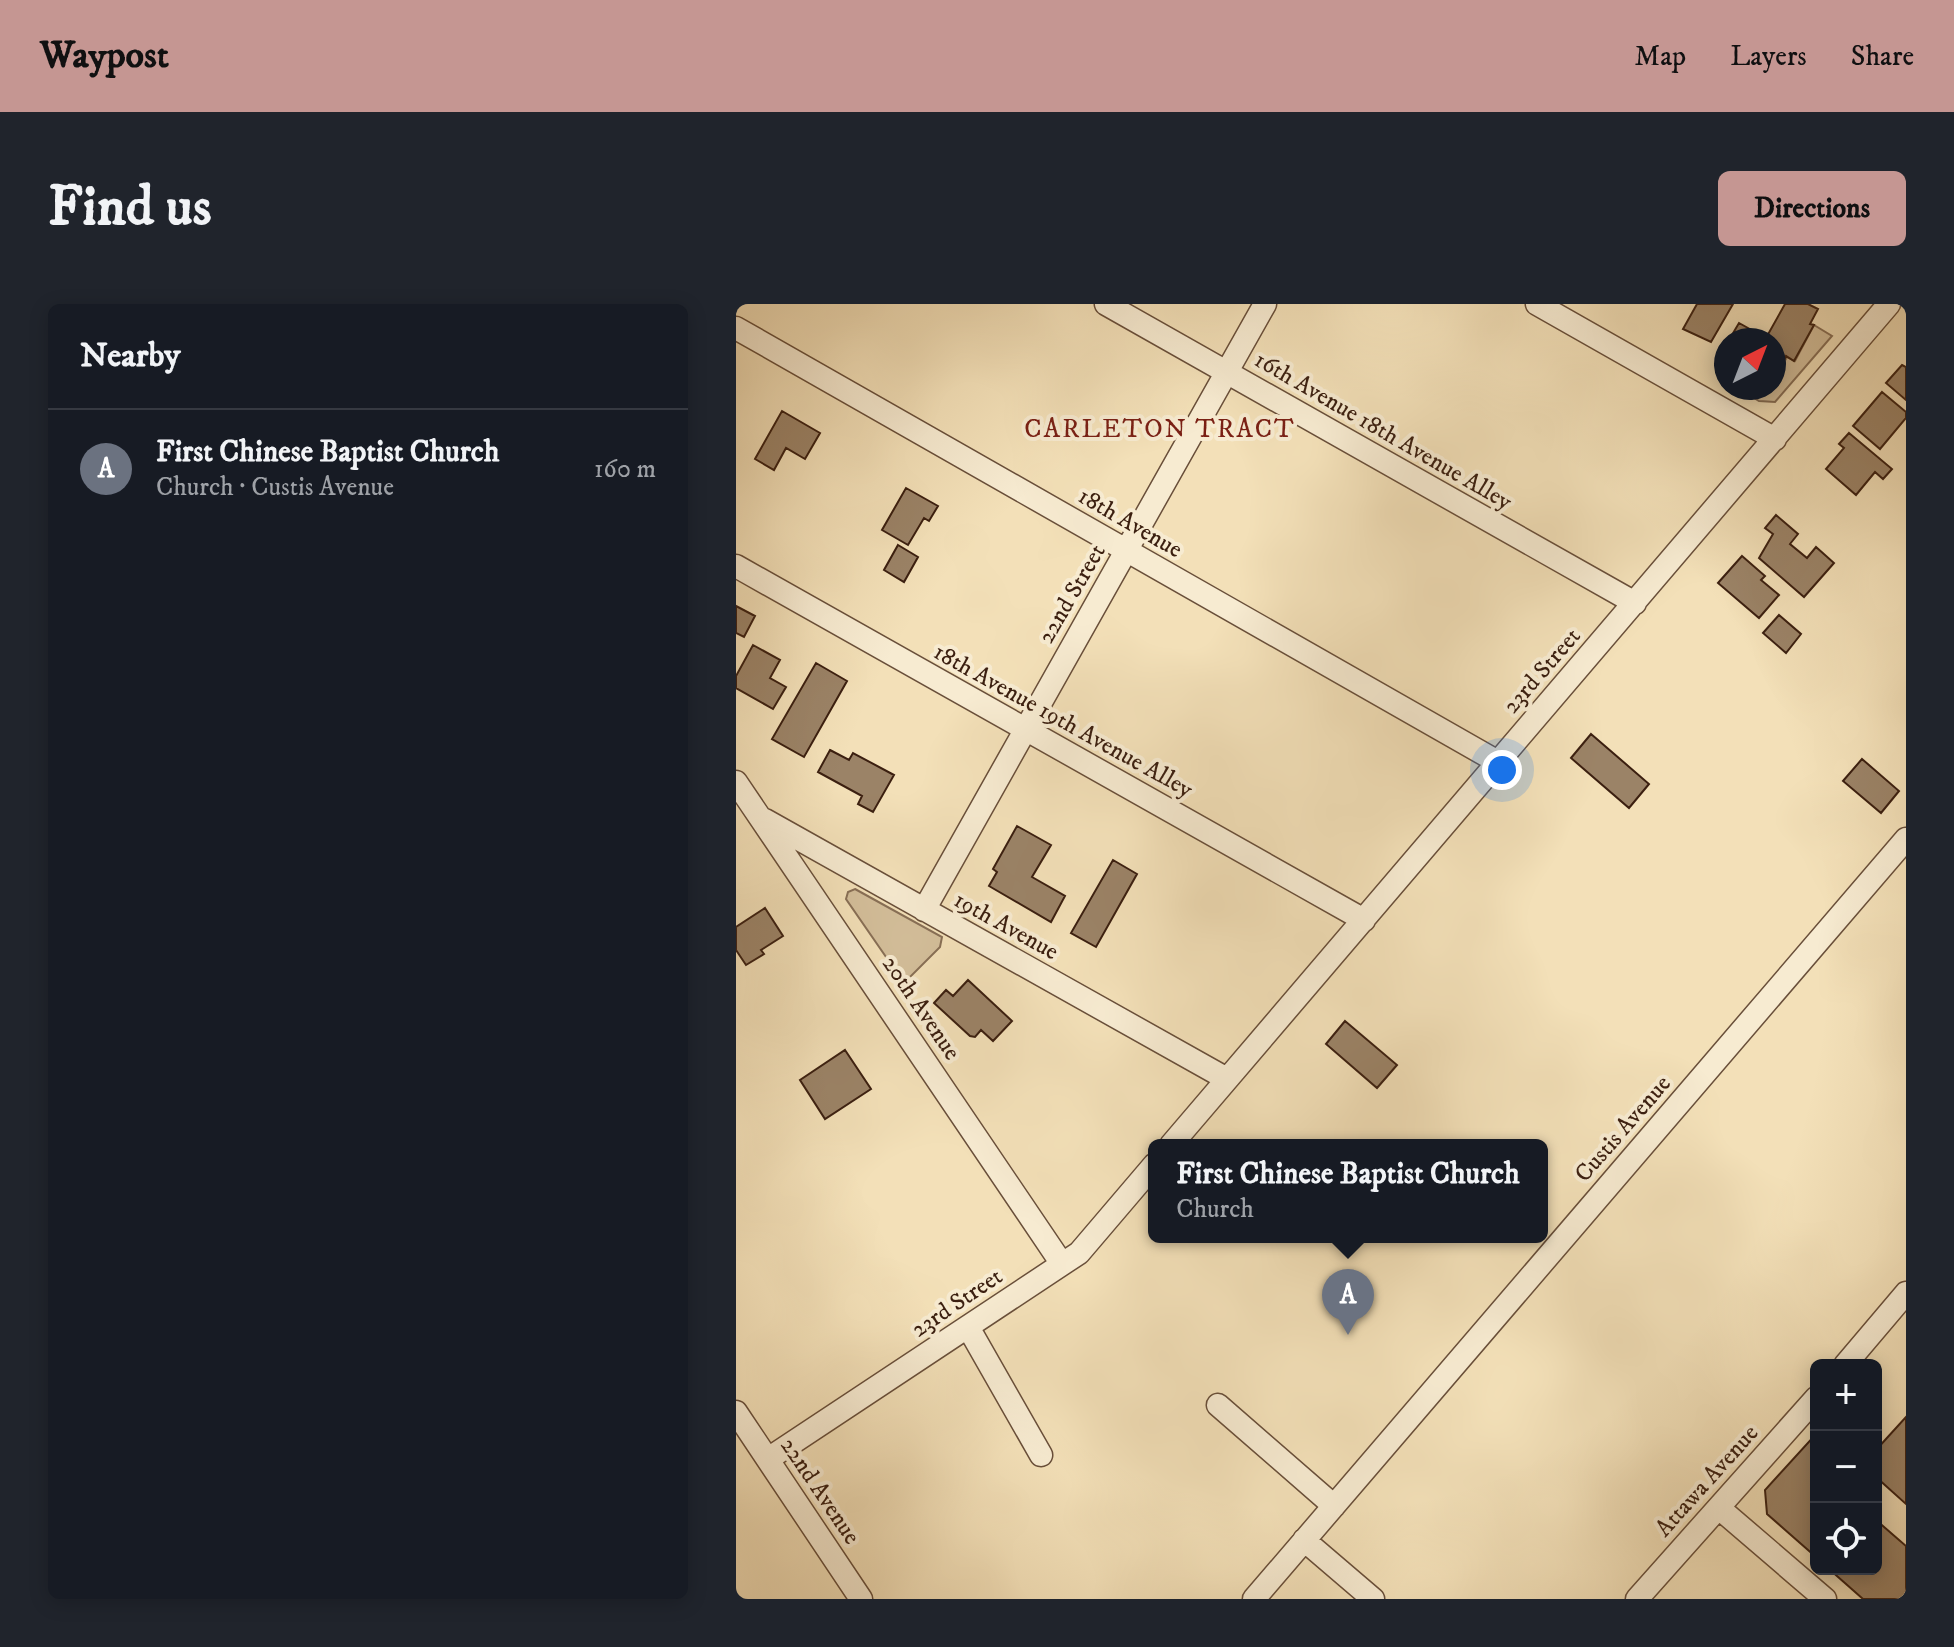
<!DOCTYPE html>
<html lang="en">
<head>
<meta charset="utf-8">
<style>
  :root { --surface:#171b24; --page:#20242c; --text:#f1f3f6; --muted:#9ea1a6; --line:#363941; --accent:#c59692 }
  body { margin:0; font-family:"IM FELL DW Pica",serif; background:var(--page); color:var(--text) }
  .controls { position:absolute; right:24px; bottom:24px; display:grid; overflow:hidden; border-radius:12px; box-shadow:0 4px 20px #0003 }
  .controls button { width:72px; height:72px; display:grid; place-items:center; padding:0; border:0; border-bottom:2px solid var(--line); background:var(--surface); color:var(--text); font:40px sans-serif }
  .compass { position:absolute; left:978px; top:24px; width:72px; height:72px; border-radius:50%; background:var(--surface); box-shadow:0 4px 20px #0003; rotate:42deg }
  .you { position:absolute; left:766px; top:466px; width:28px; height:28px; margin:-20px; border:6px solid #fff; border-radius:50%; background:#1a73e8; box-shadow:0 0 0 12px #1a73e833 }
  .badge { display:grid; place-items:center; width:52px; height:52px; border-radius:50%; background:var(--accent); color:#fff; font-size:26px; font-weight:700 }
  .pin { position:absolute; translate:-50% -66px; filter:drop-shadow(0 2px 4px #0008) }
  .pin::after { content:''; position:absolute; top:42px; width:28px; height:24px; background:inherit; clip-path:polygon(0 0,100% 0,50% 100%) }
  .popup { position:absolute; left:412px; top:835px; width:400px; height:104px; box-sizing:border-box; display:grid; place-content:center; border-radius:12px; background:var(--surface); filter:drop-shadow(0 2px 6px #0005); font-size:26px; white-space:nowrap; color:var(--muted) }
  .popup b { font-size:30px; color:var(--text) }
  .popup::after { content:''; position:absolute; left:50%; top:100%; margin-left:-16px; border:16px solid transparent; border-top-color:var(--surface) }
  .list { margin:0; padding:0; list-style:none }
  h2 { display:flex; justify-content:space-between; align-items:center; height:104px; margin:0; padding:0 32px; font-size:34px }
  h2 small { font-size:26px; font-weight:400; color:var(--muted) }
  .list li { display:grid; grid-template-columns:52px 1fr auto; gap:24px; align-items:center; box-sizing:border-box; height:120px; padding:0 32px; border-top:2px solid var(--line) }
  .list b { display:block; font-size:30px; white-space:nowrap }
  .list p { margin:0; font-size:26px; white-space:nowrap; color:var(--muted) }
  .list em { font-size:26px; font-style:normal; color:var(--muted) }
  .icon { flex:none; width:44px; height:44px; fill:none; stroke:currentColor; stroke-width:2; stroke-linecap:round; stroke-linejoin:round }
  .map { position:relative; flex:none; width:1170px; height:1295px; overflow:hidden; border-radius:12px }
  header { display:flex; align-items:center; gap:48px; box-sizing:border-box; height:112px; padding:0 40px; background:var(--accent); color:#111 }
  header strong { font-size:38px }
  nav { display:flex; gap:44px; margin-inline-start:auto; font-size:28px }
  .intro { display:flex; align-items:center; justify-content:space-between; box-sizing:border-box; height:192px; padding:0 48px }
  h1 { margin:0; font-size:56px }
  .button { padding:20px 36px; border-radius:12px; background:var(--accent); color:#111; font-size:28px; font-weight:700 }
  main { display:flex; gap:48px; padding:0 48px }
  aside { flex:1; background:var(--surface); border-radius:12px; box-shadow:0 4px 20px #0003 }
  .map>svg:first-child { display:block }
</style>
</head>
<body>
<header>
<strong>Waypost</strong>
<nav><a>Map</a><a>Layers</a><a>Share</a></nav>
</header>
<div class="intro"><h1>Find us</h1><a class="button">Directions</a></div>
<main>
<aside>
<h2>Nearby<small></small></h2>
<ul class="list">
<li><span class="badge" style="background:#6b7280">A</span><div><b>First Chinese Baptist Church</b><p>Church · Custis Avenue</p></div><em>160 m</em></li>
</ul>
</aside>
<div class="map">
<svg width="1170" height="1295" viewBox="0 0 1170 1295">
  <rect width="100%" height="100%" fill="#f3e0b8"/>
  <filter id="stains"><feTurbulence type="fractalNoise" baseFrequency=".0025" numOctaves="4"/><feColorMatrix values="0 0 0 0 .2 0 0 0 0 .09 0 0 0 0 .02 0 0 0 .5 -.17"/></filter>
  <radialGradient id="worn" r=".72"><stop offset=".6" stop-color="#630" stop-opacity="0"/><stop offset="1" stop-color="#630" stop-opacity=".3"/></radialGradient>
  <path fill="#d4bf9b" stroke="#886f56" stroke-width="2" d="M1078,21l18,11 -57,66 -16,-1 -21,-13h36v-8l13,-23 8,4z
    M119,585l87,48 -2,10 -36,36 -58,-84 2,-7z"/>
  <path fill="#9b8367" stroke="#3b1f10" stroke-width="2" d="M961,0h36l-22,38 -28,-13z
    M1049,0h23l10,5 -8,15 4,1 -20,36 -8,-5 -12,23v-39h-45l10,-17 27,15z
    M1166,61l4,2v33l-20,-17z
    M1146,88l24,20v6l-26,31 -27,-23z
    M46,107l38,22 -15,26 -19,-11 -12,22 -19,-11z
    M1113,129l43,36 -9,10 -8,-7 -19,23 -30,-26 18,-21 -5,-4z
    M170,184l32,18 -9,15 -5,-3 -16,27 -26,-15z
    M1040,211l22,19 -8,10 17,14 9,-11 18,16 -30,34 -45,-39 14,-24 -8,-6z
    M162,241l20,12 -14,25 -20,-12z
    M1006,252l23,20 -4,4 18,15 -20,23 -41,-35z
    M0,302l19,10 -11,21 -8,-4z
    M1043,311l22,19 -15,19 -23,-20z
    M17,341l27,15 -10,18 16,9 -13,22 -37,-21v-12z
    M80,359l31,18 -43,76 -32,-18z
    M855,430l58,50 -20,24 -58,-50z
    M94,446l19,10 4,-7 41,22 -21,37 -15,-8 4,-8 -44,-24z
    M1126,455l37,32 -18,22 -38,-32z
    M281,522l34,19 -19,32 33,19 -14,26 -62,-36 8,-14 -4,-3z
    M377,556l24,14 -41,73 -25,-14z
    M29,604l18,28 -22,14 3,4 -18,11 -10,-15v-23z
    M232,676l44,41 -19,20 -12,-11 -6,7 -5,-1 -36,-33 12,-13 7,6z
    M609,717l52,44 -20,23 -51,-44z
    M109,746l26,39 -46,30 -25,-39z
    M1170,1113v87l-30,-27v-27z
    M1080,1130v123l-49,-43 -2,-24z
    M1140,1216l30,26v53h-43l-34,-30h47z"/>
  <g fill="none" stroke-linecap="round" stroke-linejoin="round">
    <g stroke="#694f3a" stroke-width="25">
      <path id="minor" d="M370,0l529,299
        M801,0l238,135
        M0,24l762,434
        M0,262l628,354
        M0,478l326,482
        M29,516l462,259
        M188,606l341,-606
        M435,841l718,-841
        M232,1023l73,128
        M1109,1061l61,-72
        M482,1101l116,101
        M0,1108l125,187
        M32,1155l311,-206 75,-88
        M983,1204l106,91
        M568,1236l69,59
        M518,1295l652,-760
        M901,1295l179,-201"/>
    </g>
    <use href="#minor" stroke="#f7ebd1" stroke-width="22"/>
  </g>
  <g text-anchor="middle" dominant-baseline="central" stroke-width="8" stroke-linejoin="round" paint-order="stroke">
    <g font-size="24" fill="#3b1f10" stroke="#f7ebd1">
      <text transform="translate(647 127) rotate(30)">16th Avenue 18th Avenue Alley</text>
      <text transform="translate(394 219) rotate(30)">18th Avenue</text>
      <text transform="translate(336 290) rotate(-60)">22nd Street</text>
      <text transform="translate(806 367) rotate(-49)">23rd Street</text>
      <text transform="translate(327 417) rotate(29)">18th Avenue 19th Avenue Alley</text>
      <text transform="translate(270 622) rotate(29)">19th Avenue</text>
      <text transform="translate(185 704) rotate(56)">20th Avenue</text>
      <text transform="translate(887 825) rotate(-49)">Custis Avenue</text>
      <text transform="translate(221 999) rotate(-34)">23rd Street</text>
      <text transform="translate(971 1177) rotate(-48)">Attawa Avenue</text>
      <text transform="translate(84 1187) rotate(56)">22nd Avenue</text>
    </g>
    <g font-size="26" letter-spacing="2" fill="#7a1f14" stroke="#f7ebd1">
      <text x="424" y="125">CARLETON TRACT</text>
    </g>
  </g>
  <rect width="100%" height="100%" filter="url(#stains)"/>
  <rect width="100%" height="100%" fill="url(#worn)"/>
</svg>
<div class="controls">
<button>+</button>
<button>−</button>
<button><svg class="icon" aria-label="locate" viewBox="0 0 24 24"><circle cx="12" cy="12" r="6"/><path d="M12 2v4M12 18v4M2 12h4M18 12h4"/></svg></button>
</div>
<svg class="compass" viewBox="-18 -18 36 36"><path d="M0-13l5 13h-10z" fill="#e53935"/><path d="M0 13l5-13h-10z" fill="#9ea1a6"/></svg>
<div class="you"></div>
<div class="pin badge" style="left:612px;top:1031px;background:#6b7280">A</div>
<div class="popup"><b>First Chinese Baptist Church</b>Church</div>
</div>
</main>
</body>
</html>
